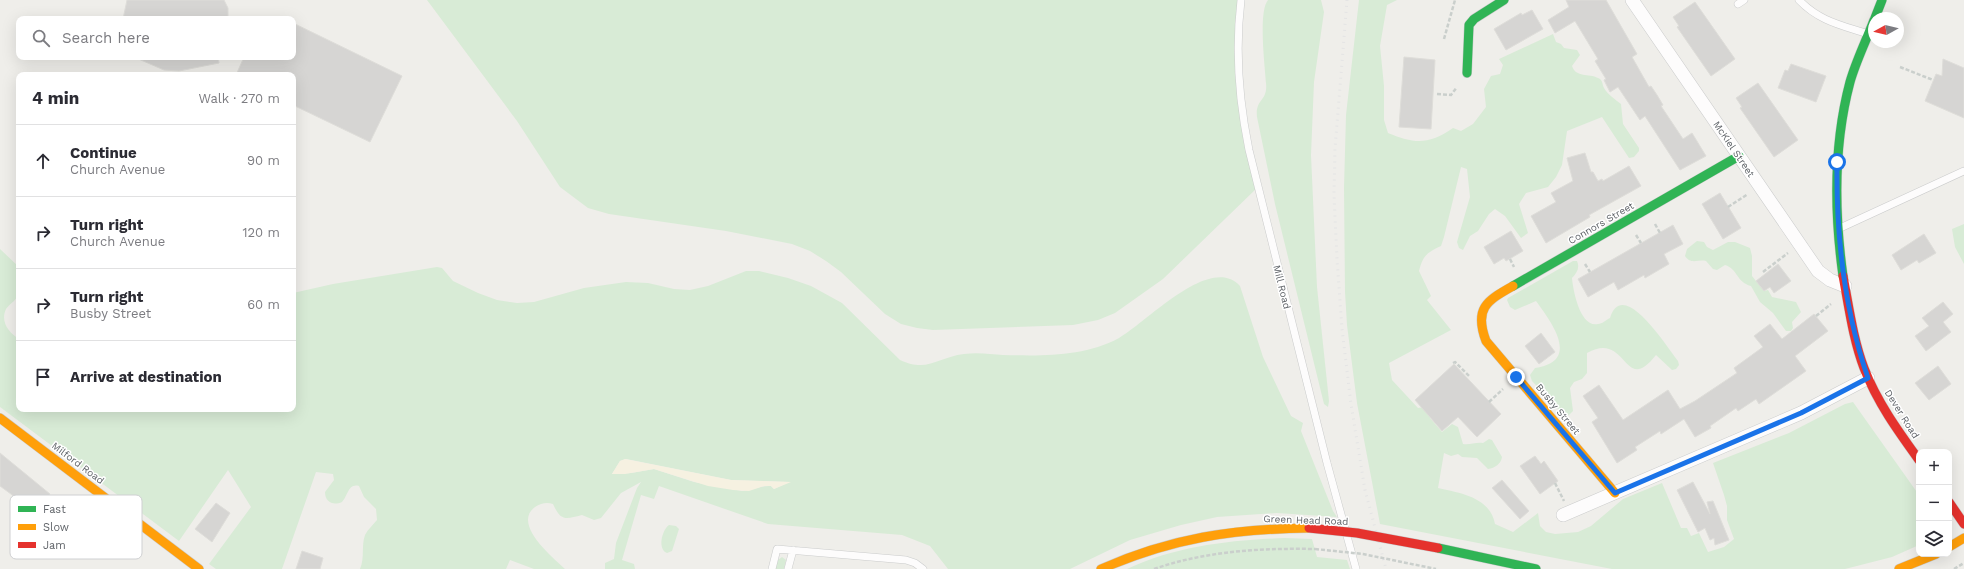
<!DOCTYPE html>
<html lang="en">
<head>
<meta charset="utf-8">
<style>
  :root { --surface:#fff; --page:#f7f7f7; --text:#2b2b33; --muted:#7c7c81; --line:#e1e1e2 }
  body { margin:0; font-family:"Work Sans",sans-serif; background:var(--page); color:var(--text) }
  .controls { position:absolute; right:12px; bottom:12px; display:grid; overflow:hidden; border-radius:8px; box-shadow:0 4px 16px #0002 }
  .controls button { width:36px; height:36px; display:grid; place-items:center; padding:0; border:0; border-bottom:1px solid var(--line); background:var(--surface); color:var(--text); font:20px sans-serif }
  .compass { position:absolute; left:1868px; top:12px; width:36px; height:36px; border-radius:50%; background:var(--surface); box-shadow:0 4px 16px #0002; rotate:262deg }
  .stop { position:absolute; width:12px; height:12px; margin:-9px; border:3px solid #1a73e8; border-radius:50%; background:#fff }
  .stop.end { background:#1a73e8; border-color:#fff; box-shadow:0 1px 4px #0008 }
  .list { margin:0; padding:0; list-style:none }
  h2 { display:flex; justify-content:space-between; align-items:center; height:52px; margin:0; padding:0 16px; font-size:17px }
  h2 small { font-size:13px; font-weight:400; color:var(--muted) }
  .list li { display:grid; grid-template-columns:26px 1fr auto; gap:12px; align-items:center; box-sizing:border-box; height:72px; padding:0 16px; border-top:1px solid var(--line) }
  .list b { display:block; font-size:15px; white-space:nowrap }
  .list p { margin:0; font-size:13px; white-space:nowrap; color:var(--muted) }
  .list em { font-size:13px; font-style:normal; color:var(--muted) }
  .icon { flex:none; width:22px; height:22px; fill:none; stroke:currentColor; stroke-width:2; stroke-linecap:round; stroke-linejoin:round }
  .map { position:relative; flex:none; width:1964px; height:569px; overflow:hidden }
  .search { position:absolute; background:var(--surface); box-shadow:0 4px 16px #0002; left:16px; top:16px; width:280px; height:44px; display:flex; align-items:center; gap:10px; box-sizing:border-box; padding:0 14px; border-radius:8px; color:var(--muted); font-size:15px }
  .panel { position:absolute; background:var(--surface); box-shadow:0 4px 16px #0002; left:16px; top:72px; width:280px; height:340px; border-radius:8px }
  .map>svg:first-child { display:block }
</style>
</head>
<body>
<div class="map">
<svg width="1964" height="569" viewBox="0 0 1964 569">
  <rect width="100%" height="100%" fill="#efeeea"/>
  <path fill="#d8ebd6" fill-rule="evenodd" d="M427,0h814l-2,65 18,123 -94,91 -48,34 -17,7 -25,5 -140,5 -16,-2 -16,-4 -16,-10 -44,-42 -15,-11 -16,-10 -18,-7 -66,-13 -117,-17 -21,-6 -28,-21 -43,-66z
    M1268,0h53l3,12 -10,70 -3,73 6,132 12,114 -1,6 -4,-3 -49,-200 -18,-87c-2,-19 11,-15 9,-34 -1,-17 -8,-71 2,-83z
    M1359,0h38l-10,5 -7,41 4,40v34l4,13c27,11 40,12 65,-5l8,3 12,-7 13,-17 -2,-18 7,-13 9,-2 3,-9 -4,-6 54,-25 3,8 5,2 3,4 13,2 3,5 -8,11c4,12 17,7 26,12 5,2 4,6 6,10 4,7 11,11 17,16l2,20 16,24v3l-5,6 -5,1 -27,-41 -35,14 -5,34 -6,12 -8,10 -22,6 -7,11 9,29 -7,5 -16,-22 -10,-7 -6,5 -11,17 -8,5 -7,14 -4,-2 -2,-6 13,-45 -3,-28 -6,-2 -17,70 -3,9c-15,7 -18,10 -22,25l12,25 -4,4 24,30 -62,33 3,17 26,28 5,-1 6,4 1,7 12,14 10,-8 6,3 5,17c7,1 13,-2 20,-1l6,-4 3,1 10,17c-1,7 -7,11 -14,12l-11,-11 -15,-1 -4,-3 -7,2 -7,-3 -6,35c22,5 52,9 57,36l18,8 25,-19 2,13 6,6 9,2 23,-2 13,-6 32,-27 39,-16 19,45h6l4,8 8,-3 9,19 16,-5 10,-8 -7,-19v-14l-3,-11 -11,-32 76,-30 56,-29 8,-2 66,93v50l-27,12 -47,12h-233l-232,-45 -23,-121 -10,-78 -2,-33 -1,-104 2,-73z
    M1964,224v40l-9,-17 -3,-18z
    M1697,241l7,1 3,5 6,3 15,-8h7l15,6 2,8v20l12,15 4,-1 4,7 24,5 5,10 -9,10 1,6 -2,3h-5l-13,-18 -13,-11 -9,-16c-15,-4 -13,-17 -26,-21l-8,5 -4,-1 -7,-8c-8,-2 -15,4 -21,-5l2,-7z
    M0,249l19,18c0,8 1,18 0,25 -2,9 -9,11 -13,17 -6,13 3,24 13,30v70h274v-116l40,-9 104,-17 5,1 11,13 25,12 19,7 20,3 17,-1 50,-14 42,-6 22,1 26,6 16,1 18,-4 38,-15h13l29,7 23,8 31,17 58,57c28,13 38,-3 64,-6 13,-2 27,0 39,1 39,1 81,2 116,-17 26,-14 91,-85 121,-52l23,71 28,59 12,7 -2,8 32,80 4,6 -60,-4 -60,4 -36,8 -51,15 -60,29h-122l-18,-23 -28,-11 -134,-11 -109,-38 -5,13 -13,-4 -19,65 12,4 1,5h-30v-6l9,-4 2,-16 21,-55 4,-6 -20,11 -20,25 -7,2 -12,-5c-16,4 -21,7 -29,-11 -6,-2 -12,-1 -18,3 -23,17 17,50 30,62h-31l-24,-9 -4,9h-146c5,-11 1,-23 5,-34 3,-6 8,-10 12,-15l-1,-11 -12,-12 -5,-11c-11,-3 -11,10 -17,16 -9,4 -17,0 -17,-10l9,-12 -1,-6 -17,-2 -34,97h-66l-7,-5 42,-57 -23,-37 -49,71 -179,-134zM626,459l105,21 58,2 -15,7 -3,-3c-10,-1 -19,5 -29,5l-48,-9 -40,-13 -23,4 -19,1 8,-13z
    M1573,261h4c3,7 0,12 -5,17 1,12 8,50 26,46 4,0 8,-4 12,-6 13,-42 58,31 68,43l1,4 -3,4 -4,1 -16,-15c-33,42 -28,-25 -69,-2v20l-5,6 -8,3 -4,6 3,23 -4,4 -4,1 -33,-35 -2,-6 5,-7c46,-7 17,-45 1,-67l-21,9 -5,-3 -3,-7 1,-2z
    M669,525l7,1 3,3 -7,22 -5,2c-10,-4 -5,-23 2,-28z
    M1285,538l27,1 5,18 30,3 3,9h-223c49,-23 104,-29 158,-31z
    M782,557l4,3 -2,9h-9l3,-9z"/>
  <path fill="#f6f1e1" d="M625,459l106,21 60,2 -17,7 -3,-3h-7l-15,5 -16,-1 -25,-4 -54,-17 -29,5h-13l8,-13z"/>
  <path fill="#d6d5d3" stroke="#deddd9" d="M127,0h97l4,8v11h-105z
    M1566,0h40l31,54 -5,3 17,30 2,-1 6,9 6,10 -2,1 22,33 9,-6 14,23 -26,14 -35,-54 -5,4 -22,-33 -8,5 -6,-12 2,-1 -11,-18 3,-2 -23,-38 -20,12 -7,-13 21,-13z
    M1695,2l40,57 -24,17 -34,-49 2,-1 -6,-9z
    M1532,10l11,19 -37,21 -12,-21 27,-16 1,2z
    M293,23l109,53 -32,66 -77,-37v-30h-57l8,-18h49z
    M134,57h84l1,6 -40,8 -15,-1z
    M1404,57l31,3 -4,69 -32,-2z
    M1943,59l21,9v50l-39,-17 11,-27 6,2z
    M1791,64l35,12 -10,26 -38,-14 7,-18 3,1z
    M1758,83l40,57 -24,17 -34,-49 2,-1 -6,-9z
    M1585,153l6,19h2l5,9 4,-2 1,2 26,-15 12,20 -52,29 1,2 -44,26 -15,-27 25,-14 -5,-9 22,-12 -6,-23z
    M1720,193l21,35 -18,11 -21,-35z
    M1673,225l10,19 -19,10 5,10 -24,14 -1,-3 -26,15 -4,-8 -26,15 -10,-18z
    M1511,231l12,20 -17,10 -2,-3 -10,6 -10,-17z
    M1924,234l12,19 -17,10 -2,-3 -16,10 -9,-15z
    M1778,264l13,17 -17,12 -4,-6 -6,4 -8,-10z
    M1943,302l10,12 -10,8 8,10 -25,19 -11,-15 14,-10 -7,-8z
    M1814,314l14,17 -33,25 11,15 -47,33 -3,-5 -18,12 -2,-3 -26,18 1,2 -16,9 -11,-18 -23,15 -1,-3 -25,16 2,3 -20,13 -25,-41 6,-4 -15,-22 16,-11 24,35 45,-30 12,19 15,-8 42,-28 -3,-5 29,-21 -9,-11 16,-12 12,15z
    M1541,333l14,19 -16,12 -14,-18z
    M1454,364l47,50 -24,23 -19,-20 -16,14 -27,-31z
    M1938,366l13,18 -22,16 -14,-17z
    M0,453l50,41 -21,27 -17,-12 7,-9 -19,-14z
    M1535,456l6,8 3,-3 14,20 -18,13 -20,-28z
    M1502,480l27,31 -9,8 -28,-31z
    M1693,482l17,32 -3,-12 6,-1 16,39 -14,5 -1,-7 -4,2 -5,-12 -7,4 -21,-42z
    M216,503l14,10 -18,29 -17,-13z
    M302,551l21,7 -3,11h-24z"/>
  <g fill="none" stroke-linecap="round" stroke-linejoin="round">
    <g stroke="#cbcccc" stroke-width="8">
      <path id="lane" d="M1241,0c-6,50 -2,101 8,150l78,313 29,106
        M1799,0c20,21 42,25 69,34
        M1738,4l6,-4
        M1838,229l126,-58
        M772,569l5,-20 129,11 9,3 8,6
        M788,569l5,-19"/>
    </g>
    <g stroke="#cbcccc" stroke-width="14">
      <path id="street" d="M1632,0l186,271 12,9 15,6
        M1563,515l238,-102 67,-35"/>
    </g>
    <g stroke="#cacacb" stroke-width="10">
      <path id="fast" d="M1875,18l7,-18
        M1467,73l2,-48 5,-6 30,-19
        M1843,276c-9,-65 -10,-130 7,-194 6,-21 16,-41 24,-62
        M1513,286l226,-130
        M1438,548l98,21"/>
    </g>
    <g stroke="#cacacb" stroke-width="10">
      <path id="slow" d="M1513,286c-27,15 -39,23 -27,55l129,152
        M0,418l199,151
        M1949,547l15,-9
        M1101,569c71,-31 131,-40 208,-41
        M1899,569l37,-15"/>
    </g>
    <g stroke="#cacacb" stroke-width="10">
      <path id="jam" d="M1843,276c6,31 10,63 21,92 13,34 34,63 55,92
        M1949,502l15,22"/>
    </g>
    <path stroke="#cacfcc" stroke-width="2.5" stroke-dasharray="4 2" stroke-linecap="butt" d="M1444,39l11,-39
      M1900,67l33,13
      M1437,94l14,1 6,-8
      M1728,207l20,-13
      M1655,224l5,9
      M1636,235l5,8
      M1510,259l4,8
      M1585,264l5,8
      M1763,272l25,-19
      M1816,316l15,-12
      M1453,363l2,-1 14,14
      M1489,402l14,-13
      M1555,483l9,18
      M1154,569c52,-18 106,-21 161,-20
      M1954,569l10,-6"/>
    <use href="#lane" stroke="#fdfcfc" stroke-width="7"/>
    <use href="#street" stroke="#fdfcfc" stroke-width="13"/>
    <use href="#fast" stroke="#30b455" stroke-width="9"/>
    <use href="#slow" stroke="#ff9f0a" stroke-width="9"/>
    <use href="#jam" stroke="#e5322d" stroke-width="9"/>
    <path stroke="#e4e4e4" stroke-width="3" stroke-dasharray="1 5" stroke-linecap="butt" d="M1347,0l-12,149 -1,46 3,64 5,70 9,75 14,86 21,79"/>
    <g stroke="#cacacb" stroke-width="10" stroke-linecap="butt">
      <path id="jam-bridge" d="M1309,528l48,5 81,15"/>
    </g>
    <path stroke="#cacfcc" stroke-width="2.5" stroke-dasharray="4 2" stroke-linecap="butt" d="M1315,549l48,5 73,15"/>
    <use href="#jam-bridge" stroke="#e5322d" stroke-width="9"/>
  </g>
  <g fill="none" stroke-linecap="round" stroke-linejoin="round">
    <path stroke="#1a73e8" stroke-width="5" d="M1516,377l99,116 186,-80 67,-35c-24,-69 -32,-143 -31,-216"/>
  </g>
  <g text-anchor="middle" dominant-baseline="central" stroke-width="3" stroke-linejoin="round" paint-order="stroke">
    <g font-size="10" fill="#5f6368" stroke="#fff">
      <text transform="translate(1734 149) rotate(56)">McKiel Street</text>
      <text transform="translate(1601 223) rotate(-30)">Connors Street</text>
      <text transform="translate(1282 287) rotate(76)">Mill Road</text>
      <text transform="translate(1558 409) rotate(50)">Busby Street</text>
      <text transform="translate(1902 414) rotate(58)">Dever Road</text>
      <text transform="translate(78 463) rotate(37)">Milford Road</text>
      <text transform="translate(1306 520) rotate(2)">Green Head Road</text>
    </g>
  </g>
  <rect x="10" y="495" width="132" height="64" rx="6" fill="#fff" stroke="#cfd0d2" stroke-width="1"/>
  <rect x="18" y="506" width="18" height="6" fill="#30b455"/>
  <rect x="18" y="524" width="18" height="6" fill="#ff9f0a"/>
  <rect x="18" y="542" width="18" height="6" fill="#e5322d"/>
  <g font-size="11" fill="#5f6368">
    <text x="43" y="513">Fast</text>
    <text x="43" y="531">Slow</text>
    <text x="43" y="549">Jam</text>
  </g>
</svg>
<div class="controls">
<button>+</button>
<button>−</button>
<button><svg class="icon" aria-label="layers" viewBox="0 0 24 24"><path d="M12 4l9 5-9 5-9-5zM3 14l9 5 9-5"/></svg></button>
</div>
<svg class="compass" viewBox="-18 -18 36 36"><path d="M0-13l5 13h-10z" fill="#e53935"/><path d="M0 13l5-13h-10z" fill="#7c7c81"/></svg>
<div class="stop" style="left:1837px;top:162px"></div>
<div class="stop end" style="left:1516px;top:377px"></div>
<div class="search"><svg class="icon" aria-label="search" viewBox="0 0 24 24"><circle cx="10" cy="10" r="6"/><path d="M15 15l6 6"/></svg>Search here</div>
<section class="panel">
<h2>4 min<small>Walk · 270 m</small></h2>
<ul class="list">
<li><svg class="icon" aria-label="ahead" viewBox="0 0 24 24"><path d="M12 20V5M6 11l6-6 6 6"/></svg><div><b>Continue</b><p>Church Avenue</p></div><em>90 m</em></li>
<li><svg class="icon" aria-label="right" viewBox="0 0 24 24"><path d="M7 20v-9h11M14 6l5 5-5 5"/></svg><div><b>Turn right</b><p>Church Avenue</p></div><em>120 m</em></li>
<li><svg class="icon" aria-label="right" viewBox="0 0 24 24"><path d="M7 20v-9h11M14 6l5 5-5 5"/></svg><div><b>Turn right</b><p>Busby Street</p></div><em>60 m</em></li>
<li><svg class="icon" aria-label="arrive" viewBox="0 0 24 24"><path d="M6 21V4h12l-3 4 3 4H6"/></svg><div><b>Arrive at destination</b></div></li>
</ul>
</section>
</div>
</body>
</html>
